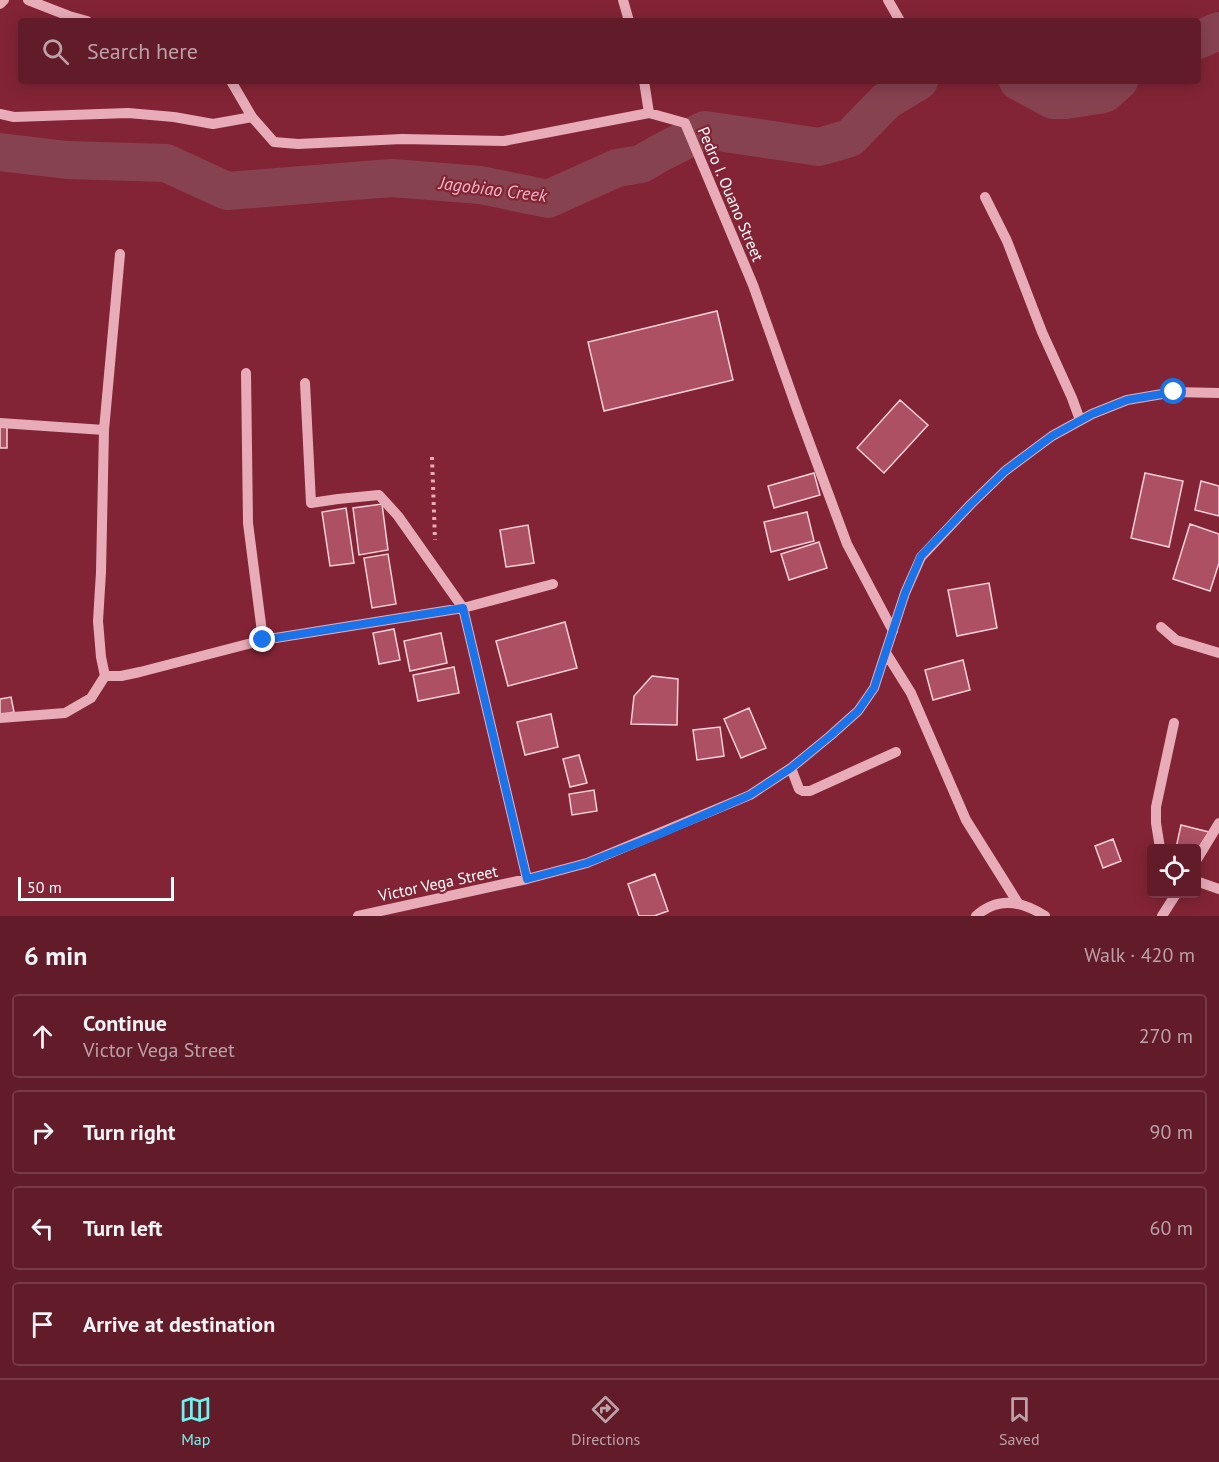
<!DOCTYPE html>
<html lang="en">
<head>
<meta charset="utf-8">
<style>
  :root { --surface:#621b28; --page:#6b2834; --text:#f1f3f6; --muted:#bba1a8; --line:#763945; --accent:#6ff3ec }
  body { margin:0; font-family:"PT Sans",sans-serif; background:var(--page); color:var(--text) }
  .controls { position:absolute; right:18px; bottom:18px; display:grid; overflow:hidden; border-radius:6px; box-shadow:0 3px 15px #0003 }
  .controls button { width:54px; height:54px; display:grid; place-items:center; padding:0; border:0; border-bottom:2px solid var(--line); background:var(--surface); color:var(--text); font:30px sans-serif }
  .scale { position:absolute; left:18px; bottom:15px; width:156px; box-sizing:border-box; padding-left:6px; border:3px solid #fff; border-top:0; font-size:16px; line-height:21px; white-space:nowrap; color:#fff; -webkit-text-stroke:4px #832436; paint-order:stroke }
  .stop { position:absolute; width:18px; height:18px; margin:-14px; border:4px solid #1a73e8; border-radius:50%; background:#fff }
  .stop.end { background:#1a73e8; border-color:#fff; box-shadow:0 2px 6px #0008 }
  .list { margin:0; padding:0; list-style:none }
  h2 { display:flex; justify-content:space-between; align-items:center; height:78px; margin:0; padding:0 24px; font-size:26px }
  h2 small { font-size:20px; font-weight:400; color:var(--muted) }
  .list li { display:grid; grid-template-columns:39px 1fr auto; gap:18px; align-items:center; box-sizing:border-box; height:84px; margin:0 12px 12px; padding:0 12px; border:2px solid var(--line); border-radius:6px }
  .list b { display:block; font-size:22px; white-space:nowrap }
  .list p { margin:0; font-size:20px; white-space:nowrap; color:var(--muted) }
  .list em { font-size:20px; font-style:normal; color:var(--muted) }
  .icon { flex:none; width:33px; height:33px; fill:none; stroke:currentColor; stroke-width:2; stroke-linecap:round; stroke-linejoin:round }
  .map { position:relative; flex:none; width:1219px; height:916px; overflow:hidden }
  .search { position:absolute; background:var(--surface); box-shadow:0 3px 15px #0003; left:18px; right:18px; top:18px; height:66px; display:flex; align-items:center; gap:15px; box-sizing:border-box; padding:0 21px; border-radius:6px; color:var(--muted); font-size:22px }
  .sheet { height:462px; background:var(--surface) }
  nav { display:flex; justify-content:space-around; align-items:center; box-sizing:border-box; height:84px; border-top:2px solid var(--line); background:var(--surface); font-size:16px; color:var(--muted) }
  nav a { display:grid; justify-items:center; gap:3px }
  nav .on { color:var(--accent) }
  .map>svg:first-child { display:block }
</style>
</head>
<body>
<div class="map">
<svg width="1219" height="916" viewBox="0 0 1219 916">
  <rect width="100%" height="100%" fill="#832436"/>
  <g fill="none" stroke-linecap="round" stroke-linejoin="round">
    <path stroke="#874250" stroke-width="38" d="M1198,40l21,-9
      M1018,81l35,19h13l38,-6 15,-13
      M0,152l67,8 99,3 61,28 165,-13 88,7 68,14 69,-31 24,-4 19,-11 45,-23 114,17 31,-9 36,-37 33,-20"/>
  </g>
  <path fill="#ad5063" stroke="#f6d0d8" stroke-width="1.5" d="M717,311l16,69 -129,31 -16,-69z
    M900,400l28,25 -44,48 -27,-25z
    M0,426l7,1v21h-7z
    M814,473l6,22 -46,13 -6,-22z
    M1145,473l38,8 -14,66 -38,-9z
    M1201,481l18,5v30l-24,-6z
    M382,504l6,46 -29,5 -6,-47z
    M346,508l8,55 -24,3 -8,-54z
    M807,512l7,29 -43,11 -7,-30z
    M1190,524l29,10v29l-9,28 -37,-12z
    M528,525l6,38 -28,4 -6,-37z
    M819,542l8,26 -38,12 -8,-26z
    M388,554l8,50 -24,4 -8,-50z
    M989,583l8,45 -40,8 -9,-46z
    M565,622l12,46 -69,18 -12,-45z
    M394,629l6,31 -21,4 -6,-31z
    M441,633l6,30 -37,8 -6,-30z
    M963,660l7,30 -37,10 -8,-30z
    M454,667l5,26 -41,8 -5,-26z
    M652,676l26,3 -1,46 -46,-1 3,-28z
    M11,697l3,15 -14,3v-16z
    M749,708l17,40 -25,10 -17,-39z
    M551,714l7,33 -33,8 -8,-33z
    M720,727l4,29 -27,4 -4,-30z
    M579,755l8,28 -17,4 -7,-28z
    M594,790l3,21 -25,4 -3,-21z
    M1181,825l28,7 -13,20v-4h-20z
    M1113,839l8,22 -18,7 -8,-22z
    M655,874l13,37 -14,5h-15l-11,-32z"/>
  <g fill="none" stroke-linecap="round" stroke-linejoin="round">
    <path stroke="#e8acb9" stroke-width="4" stroke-dasharray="3 4.5" stroke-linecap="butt" d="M432,457l3,83"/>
    <path stroke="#e8acb9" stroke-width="10" d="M28,0l41,16 18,5
      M623,0l6,21
      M888,0l12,21
      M0,4l4,-4
      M231,81l21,36 22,25 24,2 104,-5 102,2 145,-28 36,10 68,162 45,127 49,132 46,87
      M644,81l5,32
      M0,114l14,3 114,-4 46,4 39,7 39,-7
      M985,197l22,44 35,91 30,66 8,22
      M246,373l2,150 15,117
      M305,383l6,120 27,-4 41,-4 19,21 65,92 64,271
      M0,423l104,7
      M1161,627l15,13 43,13
      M886,653l25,40 55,127 52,83
      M105,676h16l19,-4 123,-32 200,-32 90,-24
      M0,718l65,-5 26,-15 14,-22 -4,-19 -3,-36 3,-49 3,-142 16,-176
      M791,768l8,21 4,2h7l86,-39
      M1160,848l-4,-25v-16l18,-84
      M1196,861l23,-38
      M1196,881l23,8
      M358,916l169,-37 60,-16 163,-68 41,-27 39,-32 28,-25 16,-23 31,-95 16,-36 50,-53 34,-33 47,-35 40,-22 35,-14 47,-8 45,1
      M976,916c22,-20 46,-15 69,0
      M1162,916l14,-22"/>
  </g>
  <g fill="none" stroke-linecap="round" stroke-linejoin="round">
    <path stroke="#1a73e8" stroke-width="8" d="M263,640l200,-32 64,271 60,-16 73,-29 90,-39 41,-27 39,-32 28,-25 16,-23 31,-95 16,-37 50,-52 34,-33 47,-35 40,-22 35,-14 47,-8"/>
  </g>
  <g text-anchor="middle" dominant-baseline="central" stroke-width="4.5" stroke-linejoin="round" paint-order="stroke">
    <g font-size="16" fill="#fff" stroke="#832436">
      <text transform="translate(731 194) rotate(67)">Pedro I. Ouano Street</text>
      <text transform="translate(438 883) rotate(-12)">Victor Vega Street</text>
    </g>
    <g font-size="18" font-style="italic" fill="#efb7c4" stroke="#832436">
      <text transform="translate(493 189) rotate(7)">Jagobiao Creek</text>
    </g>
  </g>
</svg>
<div class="controls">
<button><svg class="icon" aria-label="locate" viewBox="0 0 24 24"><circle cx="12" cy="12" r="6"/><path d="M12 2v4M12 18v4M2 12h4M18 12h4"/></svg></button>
</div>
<div class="scale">50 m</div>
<div class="stop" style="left:1174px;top:392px"></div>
<div class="stop end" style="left:263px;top:640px"></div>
<div class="search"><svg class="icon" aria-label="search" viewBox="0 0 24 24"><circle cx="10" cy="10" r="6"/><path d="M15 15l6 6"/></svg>Search here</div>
</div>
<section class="sheet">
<h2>6 min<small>Walk · 420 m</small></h2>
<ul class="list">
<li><svg class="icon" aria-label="ahead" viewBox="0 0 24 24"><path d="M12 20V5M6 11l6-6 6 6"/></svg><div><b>Continue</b><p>Victor Vega Street</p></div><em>270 m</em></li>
<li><svg class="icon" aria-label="right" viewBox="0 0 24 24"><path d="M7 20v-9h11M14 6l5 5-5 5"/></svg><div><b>Turn right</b></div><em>90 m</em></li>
<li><svg class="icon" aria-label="left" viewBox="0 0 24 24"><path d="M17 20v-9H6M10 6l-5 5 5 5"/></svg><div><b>Turn left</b></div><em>60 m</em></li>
<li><svg class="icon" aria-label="arrive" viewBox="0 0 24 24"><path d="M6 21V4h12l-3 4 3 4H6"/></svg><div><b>Arrive at destination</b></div></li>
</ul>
</section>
<nav>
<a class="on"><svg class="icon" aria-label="map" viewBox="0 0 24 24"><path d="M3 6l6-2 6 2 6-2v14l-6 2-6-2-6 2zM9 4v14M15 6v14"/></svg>Map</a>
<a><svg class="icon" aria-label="directions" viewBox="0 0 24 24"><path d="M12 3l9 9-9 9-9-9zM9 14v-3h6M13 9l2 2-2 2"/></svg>Directions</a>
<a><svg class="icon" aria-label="saved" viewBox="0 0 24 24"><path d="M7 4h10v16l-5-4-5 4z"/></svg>Saved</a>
</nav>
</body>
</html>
